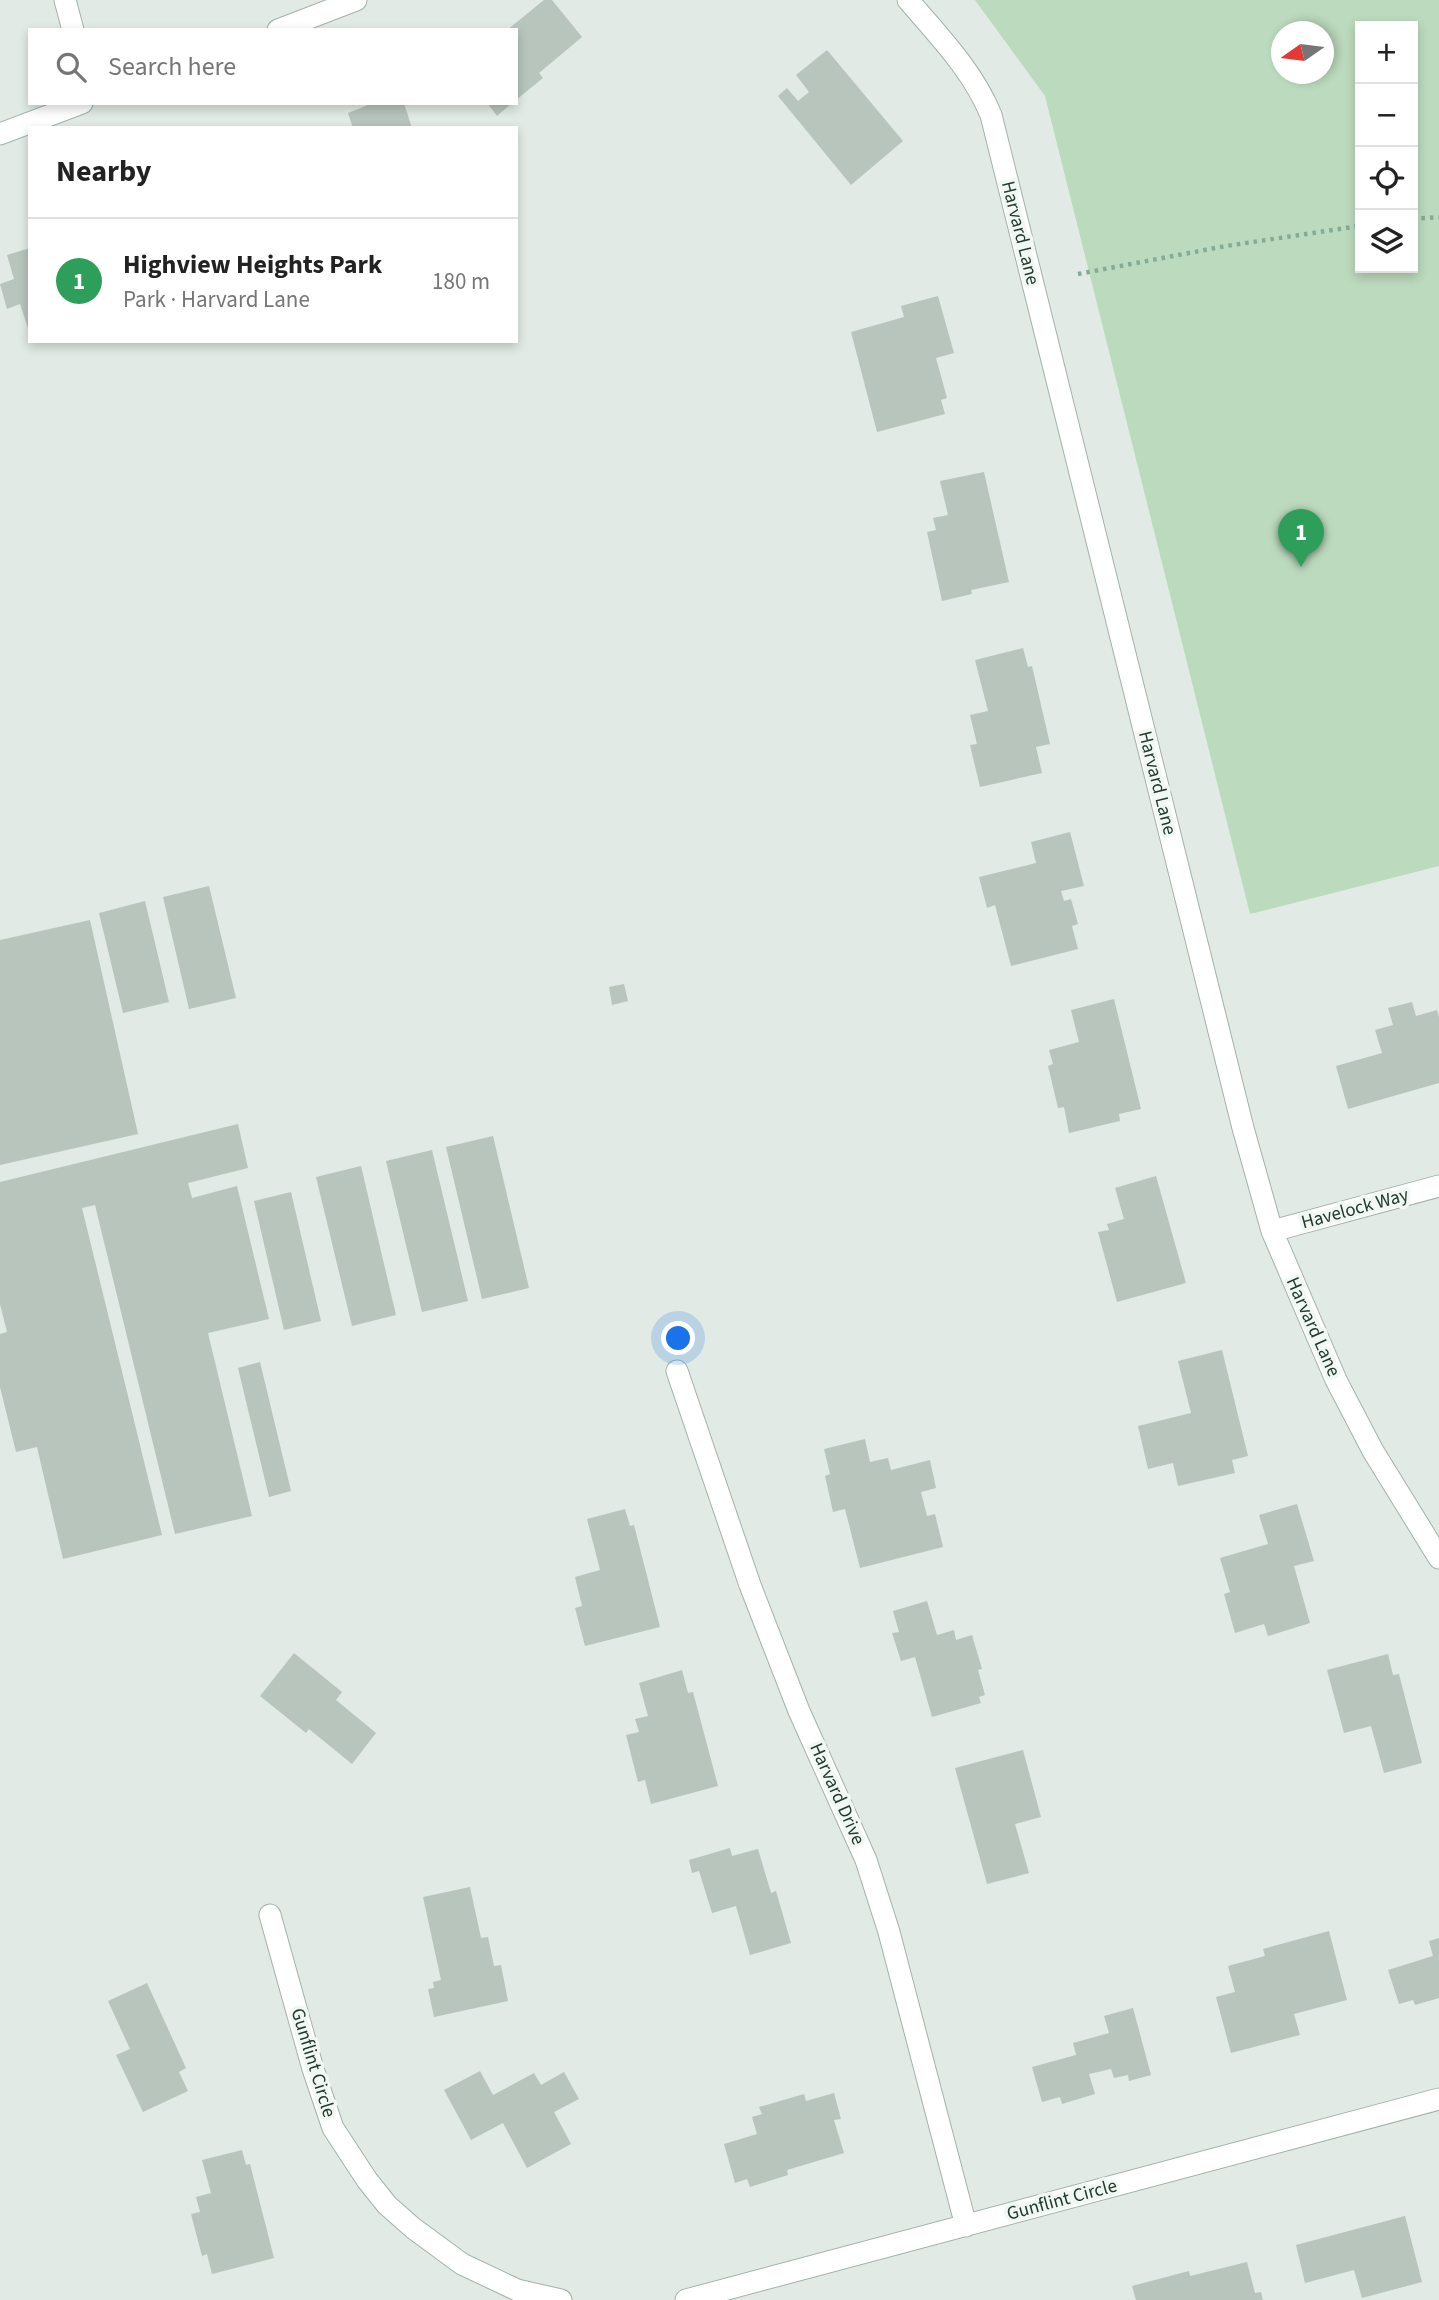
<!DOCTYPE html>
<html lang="en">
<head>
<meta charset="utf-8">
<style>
  :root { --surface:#fff; --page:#f2f2f2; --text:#222; --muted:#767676; --line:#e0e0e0; --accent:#e66664 }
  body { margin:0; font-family:"Source Sans 3",sans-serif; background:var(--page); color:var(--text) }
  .controls { position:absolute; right:21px; top:21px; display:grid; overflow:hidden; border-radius:0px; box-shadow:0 4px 10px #0003 }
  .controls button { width:63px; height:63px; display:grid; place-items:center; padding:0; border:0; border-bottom:2px solid var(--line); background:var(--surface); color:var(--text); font:35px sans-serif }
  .compass { position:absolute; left:1271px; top:21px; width:63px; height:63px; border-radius:50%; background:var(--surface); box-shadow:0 4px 10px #0003; rotate:256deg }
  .you { position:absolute; left:679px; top:1339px; width:24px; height:24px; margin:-18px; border:5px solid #fff; border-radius:50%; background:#1a73e8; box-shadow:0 0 0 10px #1a73e833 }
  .badge { display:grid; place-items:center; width:46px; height:46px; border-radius:50%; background:var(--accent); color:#fff; font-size:23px; font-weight:700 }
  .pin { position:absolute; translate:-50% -58px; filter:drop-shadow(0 2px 4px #0008) }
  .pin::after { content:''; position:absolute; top:37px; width:24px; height:21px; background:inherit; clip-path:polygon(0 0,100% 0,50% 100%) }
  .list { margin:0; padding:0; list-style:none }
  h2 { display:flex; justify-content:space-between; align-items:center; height:91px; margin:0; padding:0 28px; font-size:30px }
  h2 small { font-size:23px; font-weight:400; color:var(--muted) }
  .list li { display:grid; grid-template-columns:46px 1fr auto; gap:21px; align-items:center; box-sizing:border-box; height:126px; padding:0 28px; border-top:2px solid var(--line) }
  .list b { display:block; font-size:26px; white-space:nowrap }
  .list p { margin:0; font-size:23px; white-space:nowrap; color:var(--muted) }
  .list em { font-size:23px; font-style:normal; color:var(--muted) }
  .icon { flex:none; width:38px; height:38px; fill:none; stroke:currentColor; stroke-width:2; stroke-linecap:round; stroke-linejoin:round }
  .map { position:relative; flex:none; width:1439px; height:2300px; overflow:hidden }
  .search { position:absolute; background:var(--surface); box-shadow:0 4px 10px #0003; left:28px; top:28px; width:490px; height:77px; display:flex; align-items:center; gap:18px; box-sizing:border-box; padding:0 24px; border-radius:0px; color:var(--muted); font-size:26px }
  .panel { position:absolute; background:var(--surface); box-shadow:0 4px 10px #0003; left:28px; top:126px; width:490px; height:217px; border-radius:0px }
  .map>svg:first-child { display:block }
</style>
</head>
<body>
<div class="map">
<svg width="1439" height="2300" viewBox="0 0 1439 2300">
  <rect width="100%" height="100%" fill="#e1eae4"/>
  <path fill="#bcdabd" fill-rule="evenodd" d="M975,0h464v866l-189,48 -205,-818zM1360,26h53v242h-53zM1282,32h42v42h-42z"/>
  <path fill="#b7c5bd" d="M544,0h8l30,37 -43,36 4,5 -27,22v-70h-9z
    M827,50l76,91 -52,44 -73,-89 9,-8 11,13 11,-9 -13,-17z
    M373,103h31l8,25h-59l-5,-15z
    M487,103h25l-15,13z
    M30,248v83h-1l-9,-27 -13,5 -7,-25 14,-5 -7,-24z
    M938,296l16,57 -18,5 11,40 -6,2 4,14 -68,18 -26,-100 53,-15 -3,-11z
    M984,472l25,110 -38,8 1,4 -30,7 -15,-69 9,-2 -3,-12 15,-3 -8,-34z
    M1023,648l5,19 4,-1 18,78 -14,3 6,26 -62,14 -10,-42 7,-1 -7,-29 18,-4 -13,-51z
    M1070,832l14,54 -23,5 3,10 7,-2 7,25 -6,2 6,23 -67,17 -16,-61 -8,3 -8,-31 57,-14 -5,-21z
    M209,886l27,112 -47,11 -26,-112z
    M145,901l24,101 -46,11 -24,-100z
    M90,920l48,214 -138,31v-225z
    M624,984l4,17 -16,4 -3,-18z
    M1114,999l27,110 -22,5 1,7 -51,12 -5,-26 -6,1 -10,-42 5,-2 -4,-14 30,-8 -8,-32z
    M1412,1002l4,14 21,-6 2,7v66l-91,26 -12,-43 46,-13 -7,-23 18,-5 -5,-17z
    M238,1124l10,44 -60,15 4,15 45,-12 32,133 -61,14 44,183 -77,18 -80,-329 -13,3 80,327 -99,24 -26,-112 -21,5 -16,-65v-53l7,-2 -7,-28v-122z
    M493,1136l36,152 -47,11 -36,-152z
    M432,1150l36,151 -46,11 -36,-151z
    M361,1166l35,149 -44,11 -36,-149z
    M1156,1176l30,107 -69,19 -19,-70 11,-2 -2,-6 17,-5 -9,-31z
    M291,1192l30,129 -37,9 -30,-129z
    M1222,1350l26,106 -16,4 3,13 -57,13 -5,-23 -25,6 -10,-43 53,-13 -13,-52z
    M260,1362l31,129 -22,6 -31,-129z
    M865,1439l5,23 18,-4 3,12 39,-10 6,28 -15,4 6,24 8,-2 8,33 -83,21 -15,-59 -12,3 -8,-36 5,-2 -6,-25z
    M1297,1504l17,57 -20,5 16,57 -42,13 -4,-12 -29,9 -11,-39 6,-2 -10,-34 48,-14 -9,-29z
    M625,1509l5,17 4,-1 26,102 -75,19 -10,-38 7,-2 -7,-29 25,-7 -13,-51z
    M927,1601l10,34 17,-5 2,10 16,-5 10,34 -4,1 7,25 -6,2 2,6 -49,14 -17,-60 -14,4 -9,-28 7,-1 -6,-21z
    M294,1653l48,39 -6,8 40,33 -24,31 -43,-35 -3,4 -46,-37z
    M1388,1654l5,21 6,-1 23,89 -38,10 -13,-47 -27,7 -17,-63z
    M682,1670l6,23 5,-1 25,94 -67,18 -6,-24 -7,2 -12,-47 13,-3 -4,-13 13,-3 -9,-33z
    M1023,1750l18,67 -26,7 14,49 -42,11 -32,-116z
    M730,1848l2,8 26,-7 13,44 5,-2 15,52 -41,12 -14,-49 -24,7 -13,-42 -7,2 -3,-13z
    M470,1887l11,51 7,-1 6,29 7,-1 7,36 -74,16 -6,-28 6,-1 -1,-6 8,-2 -18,-83z
    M1329,1931l18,69 -53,14 6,21 -69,18 -15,-56 19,-5 -7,-26 37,-10 -2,-7z
    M1439,1938v60l-24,7 -2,-5 -14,4 -11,-34 45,-14 -4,-15z
    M147,1983l39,85 -7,4 9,19 -45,21 -27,-57 14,-6 -22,-48z
    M1133,2008l18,67 -22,6 -1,-6 -14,3 -3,-9 -22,5 6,20 -33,10 -2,-7 -18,5 -10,-35 44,-12 -3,-12 36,-10 -5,-17z
    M480,2071l13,24 41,-22 7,12 23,-13 15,27 -25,13 17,32 -44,24 -24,-45 -32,17 -27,-50z
    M834,2093l7,26 -7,1 10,33 -57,17 1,5 -38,12 -3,-8 -12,4 -11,-39 33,-10 -5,-17 10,-3 -3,-7 45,-13 2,7z
    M242,2150l4,15 4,-1 24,94 -62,16 -5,-20 -5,2 -11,-42 9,-2 -4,-15 15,-4 -9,-33z
    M1405,2216l17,66 -60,16 -8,-28 -49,13 -9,-38z
    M1247,2262l8,31 6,-1 2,8h-127l-4,-14 57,-15 1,5z"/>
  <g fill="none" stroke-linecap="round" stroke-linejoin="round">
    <g stroke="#a4b2aa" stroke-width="23">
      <path id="street" d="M65,0l8,30
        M908,0c31,36 65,71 83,115l252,1013 29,103 64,149 37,71 66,107
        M278,30l78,-30
        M0,134l82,-31
        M1272,1231l167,-45
        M677,1371l73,214 49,126 67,149 23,72 77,294
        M270,1915l43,154 20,59 34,52 20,25 26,23 49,36 55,26 44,10
        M686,2300l753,-201"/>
    </g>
    <path stroke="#84ab96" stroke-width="4.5" stroke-dasharray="3.5 5" stroke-linecap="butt" d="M1413,219l26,-2
      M1078,274l148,-28 134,-20"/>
    <use href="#street" stroke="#fff" stroke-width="21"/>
  </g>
  <g text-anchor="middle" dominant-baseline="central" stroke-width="7" stroke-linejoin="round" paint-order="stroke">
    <g font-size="19" fill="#233a2e" stroke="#f1f7f3">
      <text transform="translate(1020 233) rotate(76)">Harvard Lane</text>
      <text transform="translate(1157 783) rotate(76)">Harvard Lane</text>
      <text transform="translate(1355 1209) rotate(-15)">Havelock Way</text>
      <text transform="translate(1313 1327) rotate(66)">Harvard Lane</text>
      <text transform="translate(837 1794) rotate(66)">Harvard Drive</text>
      <text transform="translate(313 2063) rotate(73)">Gunflint Circle</text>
      <text transform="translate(1062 2200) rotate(-15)">Gunflint Circle</text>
    </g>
  </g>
</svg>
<div class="controls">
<button>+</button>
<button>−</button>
<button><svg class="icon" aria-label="locate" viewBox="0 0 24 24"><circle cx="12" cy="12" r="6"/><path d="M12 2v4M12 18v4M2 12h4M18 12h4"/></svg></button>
<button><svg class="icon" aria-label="layers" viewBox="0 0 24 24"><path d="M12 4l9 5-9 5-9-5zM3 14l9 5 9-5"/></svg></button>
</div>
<svg class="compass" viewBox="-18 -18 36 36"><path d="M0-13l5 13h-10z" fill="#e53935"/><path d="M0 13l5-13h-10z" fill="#767676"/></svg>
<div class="you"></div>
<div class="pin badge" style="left:1301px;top:567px;background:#2e9e5b">1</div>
<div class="search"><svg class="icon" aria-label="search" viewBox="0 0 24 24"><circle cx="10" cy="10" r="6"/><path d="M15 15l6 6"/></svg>Search here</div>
<section class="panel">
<h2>Nearby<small></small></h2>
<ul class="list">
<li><span class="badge" style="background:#2e9e5b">1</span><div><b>Highview Heights Park</b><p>Park · Harvard Lane</p></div><em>180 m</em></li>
</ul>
</section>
</div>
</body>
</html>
